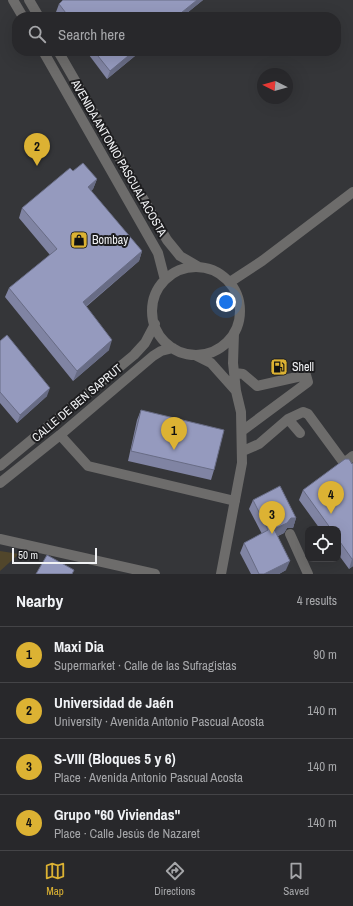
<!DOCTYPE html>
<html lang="en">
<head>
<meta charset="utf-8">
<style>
  :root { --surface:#28282b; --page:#343437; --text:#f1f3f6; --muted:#a5a6a9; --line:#444447; --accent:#dcb233 }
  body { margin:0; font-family:"Archivo Narrow",sans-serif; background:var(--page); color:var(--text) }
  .controls { position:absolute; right:12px; bottom:12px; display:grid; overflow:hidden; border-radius:8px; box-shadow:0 4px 16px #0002 }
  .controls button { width:36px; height:36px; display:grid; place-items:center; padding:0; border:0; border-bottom:1px solid var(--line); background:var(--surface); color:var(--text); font:20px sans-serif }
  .compass { position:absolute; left:257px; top:68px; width:36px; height:36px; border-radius:50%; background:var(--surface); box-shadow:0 4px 16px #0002; rotate:275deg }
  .scale { position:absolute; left:12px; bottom:10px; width:85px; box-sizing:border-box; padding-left:4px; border:2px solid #f1f2f4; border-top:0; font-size:11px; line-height:14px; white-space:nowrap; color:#f1f2f4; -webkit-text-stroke:3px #1d1d1f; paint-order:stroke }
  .you { position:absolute; left:226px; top:302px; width:14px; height:14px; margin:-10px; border:3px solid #fff; border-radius:50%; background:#1a73e8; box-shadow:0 0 0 6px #1a73e833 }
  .badge { display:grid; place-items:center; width:26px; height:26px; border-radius:50%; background:var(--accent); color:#111; font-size:13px; font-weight:700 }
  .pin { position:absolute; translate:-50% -33px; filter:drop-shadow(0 1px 2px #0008) }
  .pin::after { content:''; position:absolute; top:21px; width:14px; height:12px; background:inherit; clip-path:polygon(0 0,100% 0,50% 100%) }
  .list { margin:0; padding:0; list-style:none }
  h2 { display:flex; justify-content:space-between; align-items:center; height:52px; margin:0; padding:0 16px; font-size:17px }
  h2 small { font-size:13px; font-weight:400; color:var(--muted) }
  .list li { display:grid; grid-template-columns:26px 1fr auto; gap:12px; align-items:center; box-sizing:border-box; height:56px; padding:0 16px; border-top:1px solid var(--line) }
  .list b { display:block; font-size:15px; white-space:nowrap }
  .list p { margin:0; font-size:13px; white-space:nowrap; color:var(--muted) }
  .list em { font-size:13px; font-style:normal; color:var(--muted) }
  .icon { flex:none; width:22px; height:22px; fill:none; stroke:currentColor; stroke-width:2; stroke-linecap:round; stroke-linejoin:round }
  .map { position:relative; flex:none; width:353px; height:574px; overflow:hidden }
  .search { position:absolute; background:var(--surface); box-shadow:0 4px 16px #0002; left:12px; right:12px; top:12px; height:44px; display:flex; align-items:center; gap:10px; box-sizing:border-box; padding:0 14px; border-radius:16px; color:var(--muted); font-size:15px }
  .sheet { height:276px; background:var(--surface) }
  nav { display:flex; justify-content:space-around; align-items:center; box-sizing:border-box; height:56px; border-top:1px solid var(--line); background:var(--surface); font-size:11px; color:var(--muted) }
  nav a { display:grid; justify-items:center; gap:2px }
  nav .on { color:var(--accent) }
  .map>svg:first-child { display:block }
</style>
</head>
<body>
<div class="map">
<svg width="353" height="574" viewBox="0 0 353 574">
  <rect width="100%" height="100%" fill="#353639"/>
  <path fill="#51462b" d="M0,551l19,3 -19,17z"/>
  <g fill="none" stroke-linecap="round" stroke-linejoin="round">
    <path stroke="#6d6c6b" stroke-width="10" d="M13,0l10,17
      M29,0l10,17
      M43,51l115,202 7,27
      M58,51l109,189 13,16 19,11
      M152 311a44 44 0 1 1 88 0a44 44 0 1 1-88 0Z
      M230,282l32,-21 91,-69
      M195,355l16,8 25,28
      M235,373l8,1 14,12 49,-11 2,7 -66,49
      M288,419l12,14
      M60,435l28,31 147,35
      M243,451l16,-7 29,-25 15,-7 5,2 36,49 9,-7
      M0,466l134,-111 11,-12 10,-19
      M0,483l60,-48 93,-79 8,-5 12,-3
      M290,534l18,40
      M0,539l155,35
      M221,574l21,-111 -1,-51 -5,-21 -3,-28 1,-30"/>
  </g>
  <path fill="#8084a3" d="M63,0h140l-21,17h-122l-4,-5 3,-8z
    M86,51h55l-34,28z
    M73,171l24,8 -4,10 -2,2 51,60 -3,10 -53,46 23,43 -36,31 -68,-84 4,-9 41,-33 -31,-37 3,-10z
    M0,341l47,55 -30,27 -17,-20z
    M141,410l73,60 -3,10 -83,-19 9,-41z
    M353,463v103l-4,3 -11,-15v-25h-18l-21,-29 4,-10z
    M253,500l43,18 -3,10h-6l-3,5 -6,3 8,34 -7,4h-28l-11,-21 4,-10 18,-9 -13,-25z"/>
  <path fill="#686c85" d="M197,0h6l-21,17h-6z
    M134,51h7l-34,28 3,-8z
    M97,179l-4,10 -9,8 4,-10z
    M142,251l-3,10 -60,51 4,-10z
    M112,340l-3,10 -36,31 4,-10z
    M50,388l-3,8 -30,27 3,-8z
    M291,518h5l-3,10h-6l-3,5 -13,6 3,-10z
    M352,559h1v7l-4,3z
    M290,561l-4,9 -7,4h-15z"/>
  <path fill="#959abe" stroke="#686c85" d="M63,0h134l-21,17h-107l-10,-13z
    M94,51h40l-24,20z
    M83,163l14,16 -9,8 54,64 -59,51 29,38 -35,31 -68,-83 48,-39 -35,-41 48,-40 3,3z
    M7,335l43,53 -30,27 -20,-23v-51z
    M141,410l83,20 -10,40 -83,-19z
    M345,459h4l3,5 1,-1v96h-1l-14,-20v-10h-7l-28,-39z
    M280,486l16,32h-5l-4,5 -13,6 16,32 -26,13h-5l-15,-31 24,-13 -15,-30z
    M47,555l27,15 -2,4h-36z"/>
  <defs>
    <g id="shop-square" transform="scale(0.9)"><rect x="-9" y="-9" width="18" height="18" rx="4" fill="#dcb233" stroke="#1d1d1f"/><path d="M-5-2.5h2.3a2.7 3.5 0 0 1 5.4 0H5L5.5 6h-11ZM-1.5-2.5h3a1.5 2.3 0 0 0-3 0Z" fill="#111"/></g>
    <g id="fuel-square" transform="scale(0.9)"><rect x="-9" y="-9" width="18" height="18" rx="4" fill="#dcb233" stroke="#1d1d1f"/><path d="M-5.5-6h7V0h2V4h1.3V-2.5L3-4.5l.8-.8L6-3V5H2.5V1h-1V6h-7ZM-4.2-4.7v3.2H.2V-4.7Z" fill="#111"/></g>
  </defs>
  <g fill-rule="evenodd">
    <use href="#shop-square" x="79" y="240"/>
    <use href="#fuel-square" x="279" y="367"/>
  </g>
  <g text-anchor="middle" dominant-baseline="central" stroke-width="4" stroke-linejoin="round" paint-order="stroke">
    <g font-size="12" fill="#f1f2f4" stroke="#1d1d1f">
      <text transform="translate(119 158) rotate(60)">AVENIDA ANTONIO PASCUAL ACOSTA</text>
      <text transform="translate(77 403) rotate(-40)">CALLE DE BEN SAPRUT</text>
    </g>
    <g font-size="12" fill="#f1f2f4" stroke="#1d1d1f" text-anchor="start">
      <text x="92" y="240">Bombay</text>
      <text x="292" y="367">Shell</text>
    </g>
  </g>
</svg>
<div class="controls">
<button><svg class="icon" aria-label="locate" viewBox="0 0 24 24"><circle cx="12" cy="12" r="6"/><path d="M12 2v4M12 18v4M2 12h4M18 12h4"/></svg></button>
</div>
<svg class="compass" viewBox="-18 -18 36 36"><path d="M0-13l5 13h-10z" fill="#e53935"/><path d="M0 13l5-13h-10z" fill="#a5a6a9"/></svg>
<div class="scale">50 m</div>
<div class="you"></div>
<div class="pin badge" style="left:174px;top:450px">1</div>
<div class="pin badge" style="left:37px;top:166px">2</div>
<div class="pin badge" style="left:272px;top:534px">3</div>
<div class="pin badge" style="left:331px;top:514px">4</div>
<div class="search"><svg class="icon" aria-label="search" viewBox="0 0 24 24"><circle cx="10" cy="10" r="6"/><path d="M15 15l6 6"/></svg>Search here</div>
</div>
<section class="sheet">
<h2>Nearby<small>4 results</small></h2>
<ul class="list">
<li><span class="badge">1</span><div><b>Maxi Dia</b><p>Supermarket · Calle de las Sufragistas</p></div><em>90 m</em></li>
<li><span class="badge">2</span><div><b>Universidad de Jaén</b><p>University · Avenida Antonio Pascual Acosta</p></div><em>140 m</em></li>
<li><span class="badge">3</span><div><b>S-VIII (Bloques 5 y 6)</b><p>Place · Avenida Antonio Pascual Acosta</p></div><em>140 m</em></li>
<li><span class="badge">4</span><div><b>Grupo &quot;60 Viviendas&quot;</b><p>Place · Calle Jesús de Nazaret</p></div><em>140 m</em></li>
</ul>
</section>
<nav>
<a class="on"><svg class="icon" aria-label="map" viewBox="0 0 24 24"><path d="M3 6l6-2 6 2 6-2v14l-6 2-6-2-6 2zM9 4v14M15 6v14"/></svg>Map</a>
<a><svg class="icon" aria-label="directions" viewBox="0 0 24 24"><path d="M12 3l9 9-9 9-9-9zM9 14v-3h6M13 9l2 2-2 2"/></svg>Directions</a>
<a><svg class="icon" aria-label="saved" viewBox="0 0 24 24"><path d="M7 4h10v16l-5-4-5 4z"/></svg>Saved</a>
</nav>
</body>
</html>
